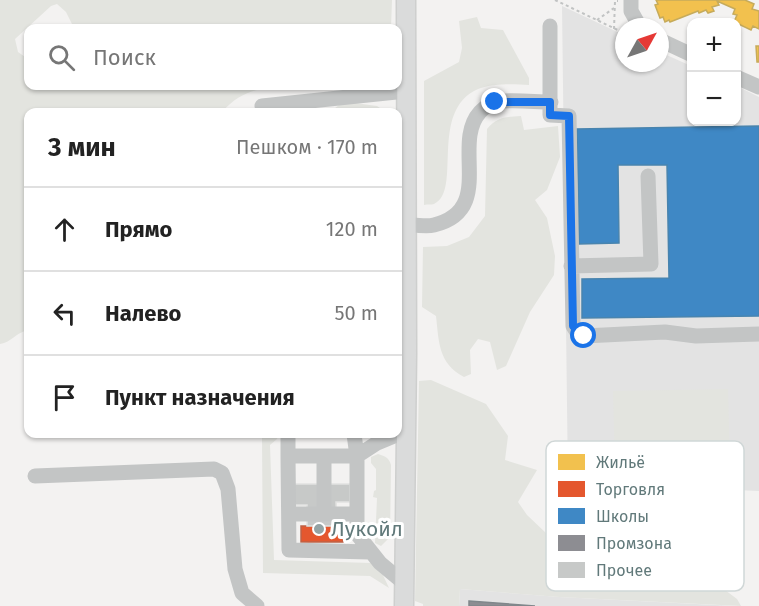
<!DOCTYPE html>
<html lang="ru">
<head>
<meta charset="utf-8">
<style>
  :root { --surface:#fff; --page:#f2f2f2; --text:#222; --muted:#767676; --line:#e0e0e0 }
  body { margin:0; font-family:"Fira Sans",sans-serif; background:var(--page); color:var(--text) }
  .controls { position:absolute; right:18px; top:18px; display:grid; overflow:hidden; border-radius:12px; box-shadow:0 2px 4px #0004 }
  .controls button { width:54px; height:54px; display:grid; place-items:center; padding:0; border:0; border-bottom:2px solid var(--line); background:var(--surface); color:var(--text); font:30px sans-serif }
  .compass { position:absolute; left:615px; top:18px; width:54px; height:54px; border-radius:50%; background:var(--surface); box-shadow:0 2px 4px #0004; rotate:50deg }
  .stop { position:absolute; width:18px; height:18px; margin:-14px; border:4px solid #1a73e8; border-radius:50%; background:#fff }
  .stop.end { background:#1a73e8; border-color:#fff; box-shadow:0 2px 6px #0008 }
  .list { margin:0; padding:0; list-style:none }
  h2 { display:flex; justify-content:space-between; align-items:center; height:78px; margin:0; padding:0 24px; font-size:26px }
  h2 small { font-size:20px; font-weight:400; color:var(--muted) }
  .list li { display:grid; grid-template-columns:39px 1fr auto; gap:18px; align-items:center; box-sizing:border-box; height:84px; padding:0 24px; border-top:2px solid var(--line) }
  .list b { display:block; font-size:22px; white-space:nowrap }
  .list em { font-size:20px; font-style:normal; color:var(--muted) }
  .icon { flex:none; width:33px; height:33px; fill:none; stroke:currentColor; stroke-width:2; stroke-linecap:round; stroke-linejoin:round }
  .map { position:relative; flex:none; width:759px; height:606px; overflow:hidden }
  .search { position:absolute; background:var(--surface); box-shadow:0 2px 4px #0004; left:24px; top:24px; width:378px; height:66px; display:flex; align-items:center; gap:15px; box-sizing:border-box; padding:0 21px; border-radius:12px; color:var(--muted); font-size:22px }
  .panel { position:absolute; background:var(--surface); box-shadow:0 2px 4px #0004; left:24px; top:108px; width:378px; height:330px; border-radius:12px }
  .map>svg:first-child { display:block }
</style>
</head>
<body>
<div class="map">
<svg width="759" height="606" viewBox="0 0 759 606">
  <rect width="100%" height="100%" fill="#f3f2f1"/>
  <path fill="#e3e3e3" d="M562,6l62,29v28h36v-11l31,14 1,56h44l1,-36 22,11v394l-191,-8z
    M460,589l99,8 176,9h-276z"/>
  <path fill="#e3e4df" d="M0,0h392l-1,28h-327l8,-4 -6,-12 -9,-8 -6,2 -36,33 3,13 10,7v27h271c-33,2 -54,0 -77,26h-194v218c-13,3 -16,12 -28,14z
    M477,17l4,11 22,2 26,48v7c-16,-1 -35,-2 -51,4 -50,22 -15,102 -44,115 -3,1 -6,0 -10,1v-124l35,-19 3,-14 -3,-27z
    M355,103l22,3 9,6h-56l9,-7z
    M521,116l3,14 34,-4 2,31 -13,33 -12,10 12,18 8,38 -1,19 -24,37 -24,54 -9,4 -7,-28 -12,-3 -8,11 1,24 -7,3c-26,-14 -25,-35 -28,-61l-14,-9 1,-60 24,-1 22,-9 16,-21 2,-87c10,-12 19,-12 34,-13z
    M431,380l55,24 22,32 -3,24 32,10 -19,32 9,13 19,18 27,13 28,9 10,1 18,8 9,1 15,14 19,9 31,-4 9,3h9l16,12 4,7 -182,-9 -99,-8 -1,17h-36v-2l-8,-3 4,-220z
    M728,389l2,78 -115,2 -2,-78z
    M264,434h15l-2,5 -7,6 4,115 97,3 11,10 7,15 -19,-12 -107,-3 -1,-135z
    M378,454c6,2 11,3 13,11l-1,72 -9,9 -6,-3 2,-45 -4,-1 1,-6 2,-1v-21l-5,-6v-6z"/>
  <path fill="#f2c14e" stroke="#c6ab5b" stroke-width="1.5" d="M656,0h89l9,4 -2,5 7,2v18l-6,-3 -2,4 -17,-8 3,-7 -4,-1 2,-5 -18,-8 2,4 -7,2 2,4 -6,2 -2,-3 -7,3 -1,-2 -28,11 -1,-2 -4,2 -2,-5 -3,1 -5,-13 3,-1z
    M756,46h3v16h-2z"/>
  <path fill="#e4572e" stroke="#bd6145" stroke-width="1.5" d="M301,526h42v16h-42z"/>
  <path fill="#3f88c5" stroke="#4984ae" stroke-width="1.5" d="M759,126v190l-177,2v-39l87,-1 -2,-113h-49l1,78 -40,1 -2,-115z"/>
  <path fill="#8d8d92" stroke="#80878b" stroke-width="1.5" d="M469,601l66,5h-66z"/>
  <path fill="#c7c9c8" stroke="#e2e2e1" stroke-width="1.5" d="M293,484h57v18h-14l1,24h-30v-21h-13z"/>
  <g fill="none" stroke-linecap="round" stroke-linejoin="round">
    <g stroke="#cecfce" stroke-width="21">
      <path id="major" d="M404,606l3,-253 -1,-353"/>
    </g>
    <path stroke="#c1c3c3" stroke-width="2" stroke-dasharray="3 3" stroke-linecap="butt" d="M555,0l69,33
      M597,20l17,-12
      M614,29l1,-28h3"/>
    <path stroke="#c3c5c5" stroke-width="15" d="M631,0v11l9,16
      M550,26v89l19,1 4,210 4,6 7,4 81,-4 31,4 63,-2
      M660,40l32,15
      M736,77l23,10
      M262,106l144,-15
      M406,224c9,1 20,3 28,1 62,-15 17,-81 46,-113 4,-4 10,-9 15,-10 13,-3 41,0 56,0
      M571,266l80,-2 -3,-88
      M354,434l3,22h-69l1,94 81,2
      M288,456v-22
      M35,476l179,-7 8,4 6,16 7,80 7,24 15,13
      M289,514h68
      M324,514v-58
      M404,583l-24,-20 -23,-29v-78l20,-13 29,-12"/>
    <use href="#major" stroke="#dadbdb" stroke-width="18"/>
  </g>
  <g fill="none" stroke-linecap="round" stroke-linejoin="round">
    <path stroke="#1a73e8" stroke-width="8" d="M495,102h55v13l19,1 4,210 11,10"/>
  </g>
  <circle fill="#94a3a4" stroke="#fff" stroke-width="2" cx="319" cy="529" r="6"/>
  <g text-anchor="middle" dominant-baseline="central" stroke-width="6" stroke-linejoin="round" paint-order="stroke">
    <g font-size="21" fill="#61797a" stroke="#fff" text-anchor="start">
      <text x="331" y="529">Лукойл</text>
    </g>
  </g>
  <rect x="546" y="441" width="198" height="150" rx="9" fill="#fff" stroke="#d0d7d7" stroke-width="1.5"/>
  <rect x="558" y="454" width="27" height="16" fill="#f2c14e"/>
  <rect x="558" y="481" width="27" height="16" fill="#e4572e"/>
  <rect x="558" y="508" width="27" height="16" fill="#3f88c5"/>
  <rect x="558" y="535" width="27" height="16" fill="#8d8d92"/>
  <rect x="558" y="562" width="27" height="16" fill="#c7c9c8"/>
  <g font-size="16" fill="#61797a">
    <text x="596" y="468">Жильё</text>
    <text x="596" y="495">Торговля</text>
    <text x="596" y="522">Школы</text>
    <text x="596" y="549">Промзона</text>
    <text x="596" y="576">Прочее</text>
  </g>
</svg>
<div class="controls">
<button>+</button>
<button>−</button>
</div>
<svg class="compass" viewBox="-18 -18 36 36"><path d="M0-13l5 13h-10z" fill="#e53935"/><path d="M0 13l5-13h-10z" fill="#767676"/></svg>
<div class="stop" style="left:584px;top:336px"></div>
<div class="stop end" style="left:495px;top:102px"></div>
<div class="search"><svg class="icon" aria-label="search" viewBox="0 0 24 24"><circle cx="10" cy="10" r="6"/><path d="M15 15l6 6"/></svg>Поиск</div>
<section class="panel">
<h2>3 мин<small>Пешком · 170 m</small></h2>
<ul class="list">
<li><svg class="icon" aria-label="ahead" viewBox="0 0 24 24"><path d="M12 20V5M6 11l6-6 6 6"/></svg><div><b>Прямо</b></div><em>120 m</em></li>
<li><svg class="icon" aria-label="left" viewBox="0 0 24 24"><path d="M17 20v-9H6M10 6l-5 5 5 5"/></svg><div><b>Налево</b></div><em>50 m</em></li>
<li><svg class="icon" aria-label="arrive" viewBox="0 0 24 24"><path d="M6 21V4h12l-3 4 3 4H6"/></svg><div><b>Пункт назначения</b></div></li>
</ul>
</section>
</div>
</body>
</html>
